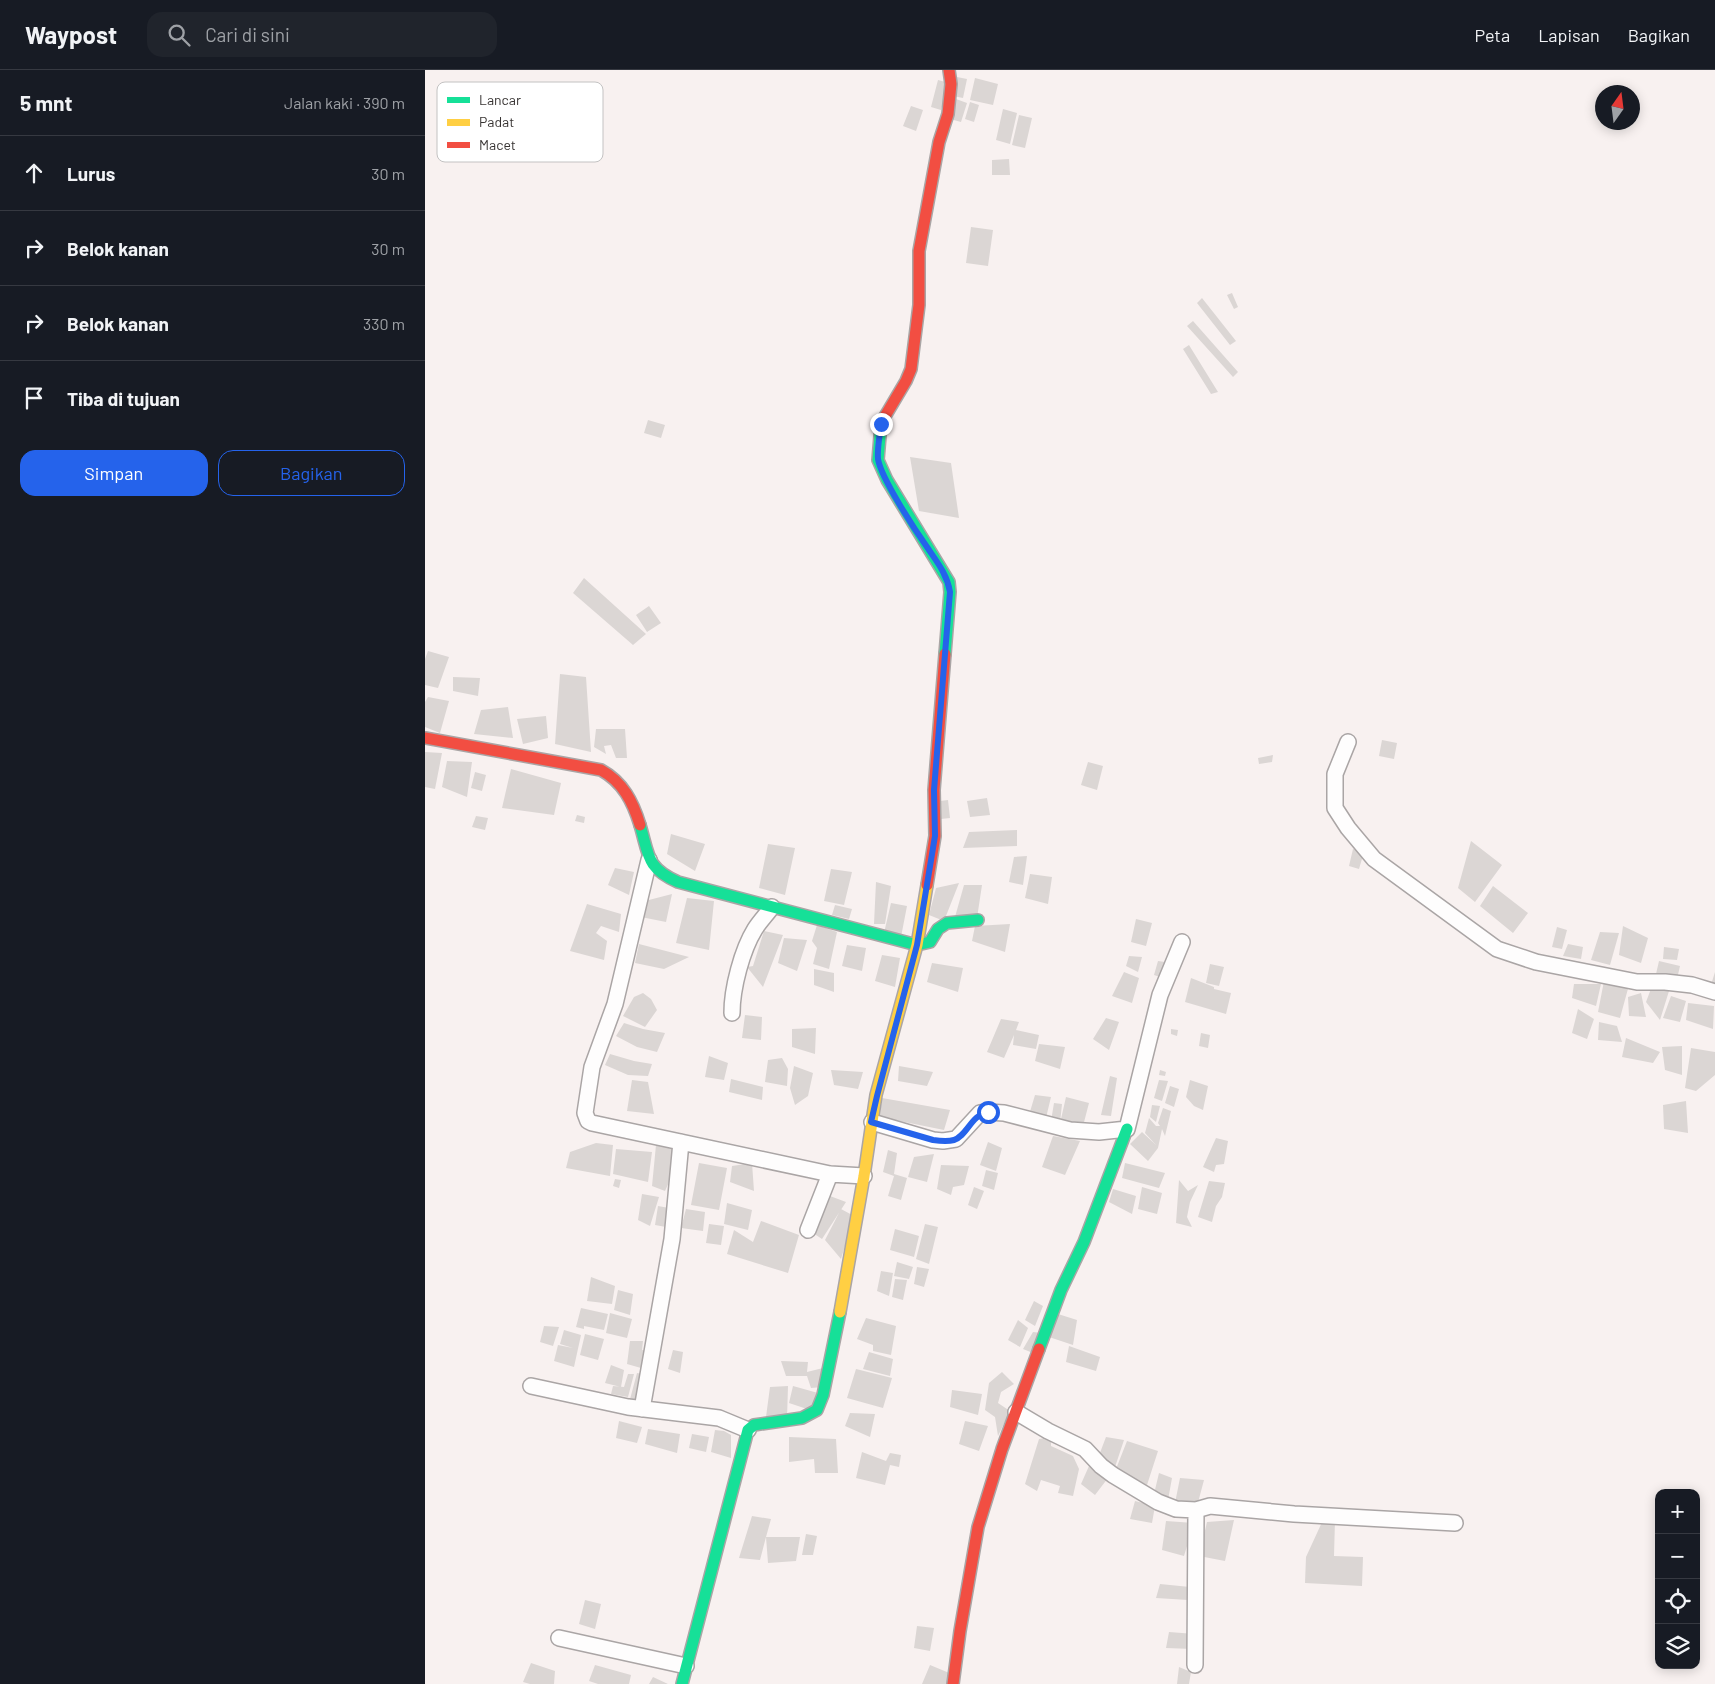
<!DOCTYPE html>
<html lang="id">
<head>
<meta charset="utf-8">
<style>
  :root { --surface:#171b24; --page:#20242c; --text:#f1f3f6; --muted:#9ea1a6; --line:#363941; --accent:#2563eb }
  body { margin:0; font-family:Barlow,sans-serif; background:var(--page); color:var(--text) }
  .controls { position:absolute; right:15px; bottom:15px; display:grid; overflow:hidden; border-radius:10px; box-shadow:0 2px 12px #0003 }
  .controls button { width:45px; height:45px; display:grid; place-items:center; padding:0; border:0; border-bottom:1px solid var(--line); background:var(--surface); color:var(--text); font:25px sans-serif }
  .compass { position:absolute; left:1170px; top:15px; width:45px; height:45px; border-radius:50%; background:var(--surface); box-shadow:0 2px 12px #0003; rotate:14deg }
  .stop { position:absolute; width:15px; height:15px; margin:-11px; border:4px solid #2563eb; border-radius:50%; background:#fff }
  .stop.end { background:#2563eb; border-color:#fff; box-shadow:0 1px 5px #0008 }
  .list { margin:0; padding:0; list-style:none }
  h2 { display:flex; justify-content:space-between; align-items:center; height:65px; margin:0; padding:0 20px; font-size:21px }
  h2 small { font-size:16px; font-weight:400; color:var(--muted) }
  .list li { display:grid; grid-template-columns:32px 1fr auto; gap:15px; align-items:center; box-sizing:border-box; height:75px; padding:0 20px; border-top:1px solid var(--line) }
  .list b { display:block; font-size:19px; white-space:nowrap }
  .list em { font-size:16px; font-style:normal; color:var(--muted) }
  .actions { display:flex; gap:10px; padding:15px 20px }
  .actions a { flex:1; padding:11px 0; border:1px solid var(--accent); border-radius:15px; text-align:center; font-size:18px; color:var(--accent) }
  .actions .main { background:var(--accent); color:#fff }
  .icon { flex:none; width:28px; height:28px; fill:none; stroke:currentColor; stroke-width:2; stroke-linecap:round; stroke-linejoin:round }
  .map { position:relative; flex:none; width:1290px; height:1614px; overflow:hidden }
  header { display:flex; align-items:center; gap:30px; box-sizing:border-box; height:70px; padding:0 25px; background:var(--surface); border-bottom:1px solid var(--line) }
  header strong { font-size:24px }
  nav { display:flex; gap:28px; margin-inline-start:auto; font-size:18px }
  .search { width:350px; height:45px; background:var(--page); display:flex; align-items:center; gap:12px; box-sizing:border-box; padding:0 18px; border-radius:15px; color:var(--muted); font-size:19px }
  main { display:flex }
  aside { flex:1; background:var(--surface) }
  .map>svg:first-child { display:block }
</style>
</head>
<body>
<header>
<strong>Waypost</strong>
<div class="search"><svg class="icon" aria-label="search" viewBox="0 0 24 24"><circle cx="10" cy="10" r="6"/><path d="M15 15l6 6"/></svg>Cari di sini</div>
<nav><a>Peta</a><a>Lapisan</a><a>Bagikan</a></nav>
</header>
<main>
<aside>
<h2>5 mnt<small>Jalan kaki · 390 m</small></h2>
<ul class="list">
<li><svg class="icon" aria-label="ahead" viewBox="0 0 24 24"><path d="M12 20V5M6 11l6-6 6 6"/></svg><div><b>Lurus</b></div><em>30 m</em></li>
<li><svg class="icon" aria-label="right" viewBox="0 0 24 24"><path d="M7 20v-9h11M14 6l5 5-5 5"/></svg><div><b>Belok kanan</b></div><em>30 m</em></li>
<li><svg class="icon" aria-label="right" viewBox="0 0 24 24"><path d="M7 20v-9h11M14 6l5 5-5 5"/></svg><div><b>Belok kanan</b></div><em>330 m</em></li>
<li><svg class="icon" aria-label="arrive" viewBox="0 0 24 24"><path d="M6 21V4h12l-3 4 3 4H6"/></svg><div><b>Tiba di tujuan</b></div></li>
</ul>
<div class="actions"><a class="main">Simpan</a><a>Bagikan</a></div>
</aside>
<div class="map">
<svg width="1290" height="1614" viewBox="0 0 1290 1614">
  <rect width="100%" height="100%" fill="#f8f1f0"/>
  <path fill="#dbd6d4" d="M532,7l10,2 -4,19 -10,-2z
    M550,8l23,6 -5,21 -23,-5z
    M513,10l11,3 -8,27 -10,-3z
    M531,29l11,4 -6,19 -11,-3z
    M545,32l9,3 -5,17 -9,-3z
    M486,36l12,4 -7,21 -13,-5z
    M578,39l14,4 -7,31 -14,-4z
    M594,45l13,3 -7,30 -13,-3z
    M584,89l1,16h-18v-15z
    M546,157l22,3 -5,36 -22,-3z
    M807,223l6,14 -4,2 -7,-14z
    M777,228l34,43 -6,4 -33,-42z
    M768,251l45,51 -5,5 -46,-51z
    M764,275l29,47 -7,2 -28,-45z
    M223,350l17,5 -4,13 -17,-5z
    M485,387l41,6 8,55 -40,-7z
    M159,508l62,56 -13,11 -60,-52z
    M224,536l12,17 -14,9 -11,-17z
    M3,581l21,6 -11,31 -13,-3v-26z
    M135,604l26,3 5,75 -36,-8z
    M28,607l27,1 -2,18 -25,-5z
    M3,627l21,4 -9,32 -15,-6v-25z
    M83,637l5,31 -39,-4 7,-24z
    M121,646l2,22 -25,6 -6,-25z
    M171,659h29l2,29h-11l-5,-13 -7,1 2,8 -12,-7z
    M957,670l15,3 -3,16 -15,-3z
    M0,682l17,1 -7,36 -10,-2z
    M848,685l-1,7 -13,2 -1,-6z
    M22,691l25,1 -5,35 -25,-10z
    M663,692l15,4 -6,24 -16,-5z
    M86,699l50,14 -7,32 -52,-7z
    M50,702l11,3 -4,16 -11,-3z
    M562,728l3,17 -20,2 -3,-16z
    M523,730l2,18 -9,1 -1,-18z
    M152,745l8,2 -1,6 -9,-2z
    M51,746l12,2 -3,12 -13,-3z
    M592,760v16l-54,2 6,-16z
    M246,764l34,10 -10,27 -28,-17z
    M1046,771l31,24 -27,37 -17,-14z
    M343,774l27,4 -10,47 -26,-7z
    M928,779l11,3 -5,17 -10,-3z
    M602,786l-4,29 -14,-3 5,-25z
    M190,798l19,4 -5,23 -21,-10z
    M406,799l21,3 -8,33 -20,-4z
    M605,804l22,3 -4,27 -23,-6z
    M451,812l15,4 -6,38h-11z
    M534,813l-15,38 -15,-6 7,-27z
    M539,815h18l-5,33 -22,-1z
    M1068,816l35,27 -15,20 -33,-27z
    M247,824l-6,28 -25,-5 4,-16z
    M262,828l27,3 -5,49 -33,-7z
    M466,833l16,3 -6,31 -17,-4z
    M162,834l34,10 -2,18 -18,-6 -5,7 11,8 -3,19 -34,-9z
    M410,835l17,4 -3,10 -17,-4z
    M711,849l16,4 -6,23 -15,-4z
    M585,854l-5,28 -33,-11 3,-15z
    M392,855l20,7 -8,37 -16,-5 4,-16 -5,-7z
    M1198,856l25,12 -7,25 -22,-8z
    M1132,857l10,3 -5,19 -10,-2z
    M339,861l19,4 -20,52 -16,-20 6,-1z
    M1175,862l19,1 -9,32 -19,-5z
    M359,868l23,2 -10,31 -19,-8z
    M214,874l50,13 -25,12 -29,-6z
    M1143,874l15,3 -2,12 -18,-3z
    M422,875l19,3 -4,23 -20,-5z
    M1239,877l15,2 -2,11 -14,-1z
    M457,885l18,3 -5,29 -20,-6z
    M704,886l13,1 -4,15 -12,-6z
    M733,891l7,1 -2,16 -9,-3z
    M1234,891l21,5 -3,13 -21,-5z
    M507,893l31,5 -5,24 -31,-10z
    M785,894l14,3 -5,19 -13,-3z
    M389,899l20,4v19l-20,-7z
    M699,902l15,6 -7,25 -20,-7z
    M1290,902v17l-5,-1z
    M766,908l23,9v2l17,4 -5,21 -41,-12z
    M1179,911l25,4 -9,33 -22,-6z
    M1149,914h27l-5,22 -24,-8z
    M1227,916l17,5 -9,29 -14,-18z
    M218,923l8,6 6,11 -12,17 -22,-11 11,-19z
    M1216,923l5,24 -17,-1 -1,-19z
    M1246,926l15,5 -6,21 -17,-4z
    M1263,933l26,3 -1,23 -27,-9z
    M1153,939l16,10 -7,20 -15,-6z
    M320,945l17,2 -1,23 -19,-2z
    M681,948l13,4 -10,28 -16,-11z
    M576,949l18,3 -3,8 23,5 -3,14 -23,-4 1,-10 -10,23 -17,-6z
    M1174,952l18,4 5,16 -24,-2z
    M199,953l19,6 22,4 -8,19 -20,-5 -21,-11z
    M391,958l-1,26 -23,-7v-18z
    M746,959l7,1 -1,6 -6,-2z
    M776,963l9,2 -2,13 -9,-2z
    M1201,968l34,14 -7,11 -31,-6z
    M614,974l26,3 -5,22 -25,-8z
    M1257,976v29l-17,-5 -3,-23z
    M1266,978l24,4v23l-19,16 -11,-3z
    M185,984l24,7 18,3 -4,12 -20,-1 -23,-10z
    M284,986l19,7 -4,17 -19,-3z
    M357,988l6,11 -1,17 -22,-4 3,-22z
    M369,996l19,7 -5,23 -13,9 -5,-17z
    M474,996l34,6 -6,14 -29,-5z
    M406,1000l32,2 -5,17 -24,-4z
    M735,1000l6,2 -1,4 -6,-1z
    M685,1006l7,2 -6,38 -10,-1z
    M306,1009l32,8 -1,13 -33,-8z
    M207,1010l16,2 6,32 -27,-3z
    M734,1010l9,1 -6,20 -8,-3z
    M765,1010l18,6 -5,24 -9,-4 -8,-9z
    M745,1016l9,3 -5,18 -9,-4z
    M610,1025l16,2 -6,25 -16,-7z
    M641,1027l23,6 -6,23 -22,-7z
    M457,1028l68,12 -6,20 -64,-13z
    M1261,1031l2,32 -24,-4 -1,-24z
    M629,1033l8,1 -2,19 -9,-2z
    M727,1035l8,1 -4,16 -6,-5z
    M738,1038l8,3 -6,25 -3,-7 -4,19 -10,13 -18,-17 12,-12 14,13 -11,-12 4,-15 7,8h4l-2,-3z
    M628,1066l27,5 -15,34 -23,-8z
    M791,1068l12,3 -4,23 -8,1 -2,7 -11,-5z
    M563,1072l14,6 -6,23 -16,-6z
    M171,1073l17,2 -3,31 -44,-8 4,-16z
    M231,1075l18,1v25l-9,20 -13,-5z
    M191,1079l36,3 -4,30 -35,-8z
    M463,1080l9,3 -3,21 13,4 -6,22 -13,-4 6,-20 -11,-4z
    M509,1084l-7,28 -19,-5 6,-20z
    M274,1093l28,5 -8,42 -28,-5z
    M327,1093l2,28 -24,-9 2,-16z
    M700,1093l40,10 -6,15 -37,-10z
    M516,1095l28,1 -5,19 -11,2 -2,8 -14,-6z
    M561,1100l12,3 -4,17 -12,-4z
    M190,1109l6,1 -2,8 -6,-2z
    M754,1110l9,11 10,-6 -8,17 -3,15 5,10 -16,-4z
    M784,1111l16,2 -3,14 -6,9 -4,16 -14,-5z
    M549,1117l10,4 -7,18 -9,-4z
    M717,1117l20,6 -5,21 -19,-5z
    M688,1119l23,7 -4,18 -23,-12z
    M217,1124l17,3 -9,29 -12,-6z
    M405,1126l16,6 -24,37 -9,-6z
    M302,1133l25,7 -4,20 -24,-6z
    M233,1136l11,2 -3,19 -11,-2z
    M261,1139l19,3 -2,19 -22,-3z
    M416,1139l13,7 -13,43 -16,-19z
    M336,1151l38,14 -11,38 -61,-19 7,-24 19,12z
    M284,1154l15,2 -3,19 -15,-2z
    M500,1154l13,3 -9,37 -13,-5z
    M470,1159l24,7 -5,21 -24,-7z
    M472,1192l16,5 -4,12 -15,-3z
    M492,1197l12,2 -5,18 -10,-3z
    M456,1201l12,2 -4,23 -12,-5z
    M166,1207l24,9 -3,18 -25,-3z
    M470,1209l12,1 -4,20 -11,-3z
    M193,1220l15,4 -3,21 -16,-5z
    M609,1231l9,5 -8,20 -10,-6z
    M156,1238l27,6 -4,16 -20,-4v3l-8,-2z
    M185,1243l22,6 -5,19 -21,-5z
    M633,1244l19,6 -4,25 -24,-8z
    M441,1248l30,8 -5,29 -18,-4v-6l-16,-6z
    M593,1250l10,8 -8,19 -12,-7z
    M119,1256l15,1 -6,19 -13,-4z
    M139,1260l17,5 -7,32 -20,-6 4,-16 15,3 -13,-4z
    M608,1262l9,1 -9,20 -10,-4z
    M160,1264l19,5 -6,21 -18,-5z
    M205,1271h13l-1,9 18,3 -5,19 -28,-8z
    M644,1276l31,11 -4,14 -30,-9z
    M248,1280l10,2 -3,21 -12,-4z
    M444,1282l24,7 -3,17 -27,-7z
    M356,1291l27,1 -1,10 16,-4v19l-12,1 -4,-12h-21z
    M186,1295l13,5 -3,17 -16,-4z
    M431,1299l36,9 -9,30 -36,-10z
    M577,1302l12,12 -13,8 -3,11 12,8 -12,25 -3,-19 -10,-7 4,-27z
    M212,1303l16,3 -8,31 -16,-4z
    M203,1304h6l-6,23 -17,-3 2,-8 11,1z
    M363,1316l-1,33 -21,-2 4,-30z
    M368,1316l25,7 -5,18 -24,-8z
    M527,1320l30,4 -4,21 -28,-8z
    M425,1343l25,1 -5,23 -25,-11z
    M194,1351l23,6 -5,16 -21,-5z
    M540,1351l23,5 -9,25 -20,-7z
    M223,1359l32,5 -3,19 -32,-9z
    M290,1360l9,1 7,4v23l-20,-6z
    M267,1364l17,3 -3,15 -17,-4z
    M364,1367l47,2 2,34h-23l-1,-14 -25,3z
    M626,1367v9l22,10 6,13 -6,27 -15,-3 2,-7 -19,-6 -4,11 -12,-7 14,-45z
    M681,1367l18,3 -9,27 -17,-9z
    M702,1371l31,10 -11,34 -31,-16z
    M437,1382l24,9 4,-8 11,2 -2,12 -9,-2 -5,20 -29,-7z
    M664,1396l19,12 -13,17 -14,-11z
    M734,1403l13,5 -4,22 -14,-6z
    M755,1408l24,2 -8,30 -21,-7z
    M710,1431l20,5 -3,17 -22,-4z
    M327,1446l19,3 -5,18h34l-4,24 -28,2 -2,-26 -6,23 -21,-2z
    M809,1450l-9,41 -26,-5 8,-34z
    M898,1450h12l-1,36 29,1 -1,29 -57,-3 1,-26z
    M741,1451l28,2 -10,33 -22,-6z
    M381,1464l11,2 -4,19h-11z
    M735,1514l30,3 -2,13 -32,-2z
    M160,1530l16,4 -6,25 -16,-5z
    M492,1556l17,2 -4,23 -16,-3z
    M744,1562l26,2 -3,15 -26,-1z
    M106,1593l24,8 -1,13h-24l-7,-2z
    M170,1595l36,10 -2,9h-31l-9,-3z
    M505,1595l29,12 -3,7h-34z
    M754,1597l12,5 -2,12h-12z
    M228,1607l15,7h-19z"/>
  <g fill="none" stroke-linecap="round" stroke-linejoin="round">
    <g stroke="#aaa5a5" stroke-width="18">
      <path id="street" d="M923,672l-13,32v34l13,20 26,31 123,90 39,13 101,20h28l27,3 23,7
        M224,790l-34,144 -23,63 -7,46 3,8 4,2 238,51 34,2
        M307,943c0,-25 10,-63 23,-84 5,-8 12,-15 17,-22
        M447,1052l61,18 10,1 13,-2 24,-26 8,-1 16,1 66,17 29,2 28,-3 33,-134 22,-53
        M383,1160l22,-56
        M106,1316l97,21 91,11 29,12
        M217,1339l30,-170 9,-97
        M591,1342l32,19 37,18 16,17 12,9 45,27 18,7 20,1 14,-4 84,8 161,9
        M134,1568l127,28
        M770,1595l1,-155"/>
    </g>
    <g stroke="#aaa5a5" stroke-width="14">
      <path id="fast" d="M459,348l-3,6 -3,36 9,20 62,102 1,10 -5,62
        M215,755c9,30 6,43 38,57l239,63 13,-3 8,-13 9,-6 31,-3
        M614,1279l22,-59 23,-48 43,-113
        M257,1614l66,-254 6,-5 48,-7 15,-8 6,-15 17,-83"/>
    </g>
    <g stroke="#aaa5a5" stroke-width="14">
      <path id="slow" d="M415,1242l24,-136 12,-81 41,-150 10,-60"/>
    </g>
    <g stroke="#aaa5a5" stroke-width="14">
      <path id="jam" d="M459,348l22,-37 5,-12 8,-64v-54l20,-109 9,-28 3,-30 -2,-14
        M0,668l176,32c22,12 32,32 39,55
        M502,815l8,-49 -1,-46 11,-136
        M528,1614l7,-53 18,-104 24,-78 37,-100"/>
    </g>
    <use href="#street" stroke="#fefdfd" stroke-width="15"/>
    <use href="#fast" stroke="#16e098" stroke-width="11"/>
    <use href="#slow" stroke="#ffcf43" stroke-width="11"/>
    <use href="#jam" stroke="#f24e42" stroke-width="11"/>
  </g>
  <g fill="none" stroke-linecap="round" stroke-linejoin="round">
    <path stroke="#2563eb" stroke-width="6" d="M456,354c-1,11 -4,24 -3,35 3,19 37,71 49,88 10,15 20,27 23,45l-16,198 1,46 -18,109 -40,151 -6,26 62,18c7,1 14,2 21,0 13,-4 17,-25 34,-28"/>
  </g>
  <rect x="12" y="12" width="166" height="80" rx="8" fill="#fff" stroke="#c3c2c2" stroke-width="1"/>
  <rect x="22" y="27" width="23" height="6" fill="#16e098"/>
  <rect x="22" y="49" width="23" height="7" fill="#ffcf43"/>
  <rect x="22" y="72" width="23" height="6" fill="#f24e42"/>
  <g font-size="14" fill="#373332">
    <text x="54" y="35">Lancar</text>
    <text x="54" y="57">Padat</text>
    <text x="54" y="80">Macet</text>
  </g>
</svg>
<div class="controls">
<button>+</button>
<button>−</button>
<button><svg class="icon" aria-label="locate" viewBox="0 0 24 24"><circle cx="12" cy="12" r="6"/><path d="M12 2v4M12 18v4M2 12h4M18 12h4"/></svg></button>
<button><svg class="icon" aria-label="layers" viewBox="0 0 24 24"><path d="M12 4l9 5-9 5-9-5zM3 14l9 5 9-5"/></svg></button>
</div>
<svg class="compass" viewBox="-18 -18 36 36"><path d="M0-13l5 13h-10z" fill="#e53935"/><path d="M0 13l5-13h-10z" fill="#9ea1a6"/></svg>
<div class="stop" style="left:563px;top:1042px"></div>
<div class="stop end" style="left:456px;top:354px"></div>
</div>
</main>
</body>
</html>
